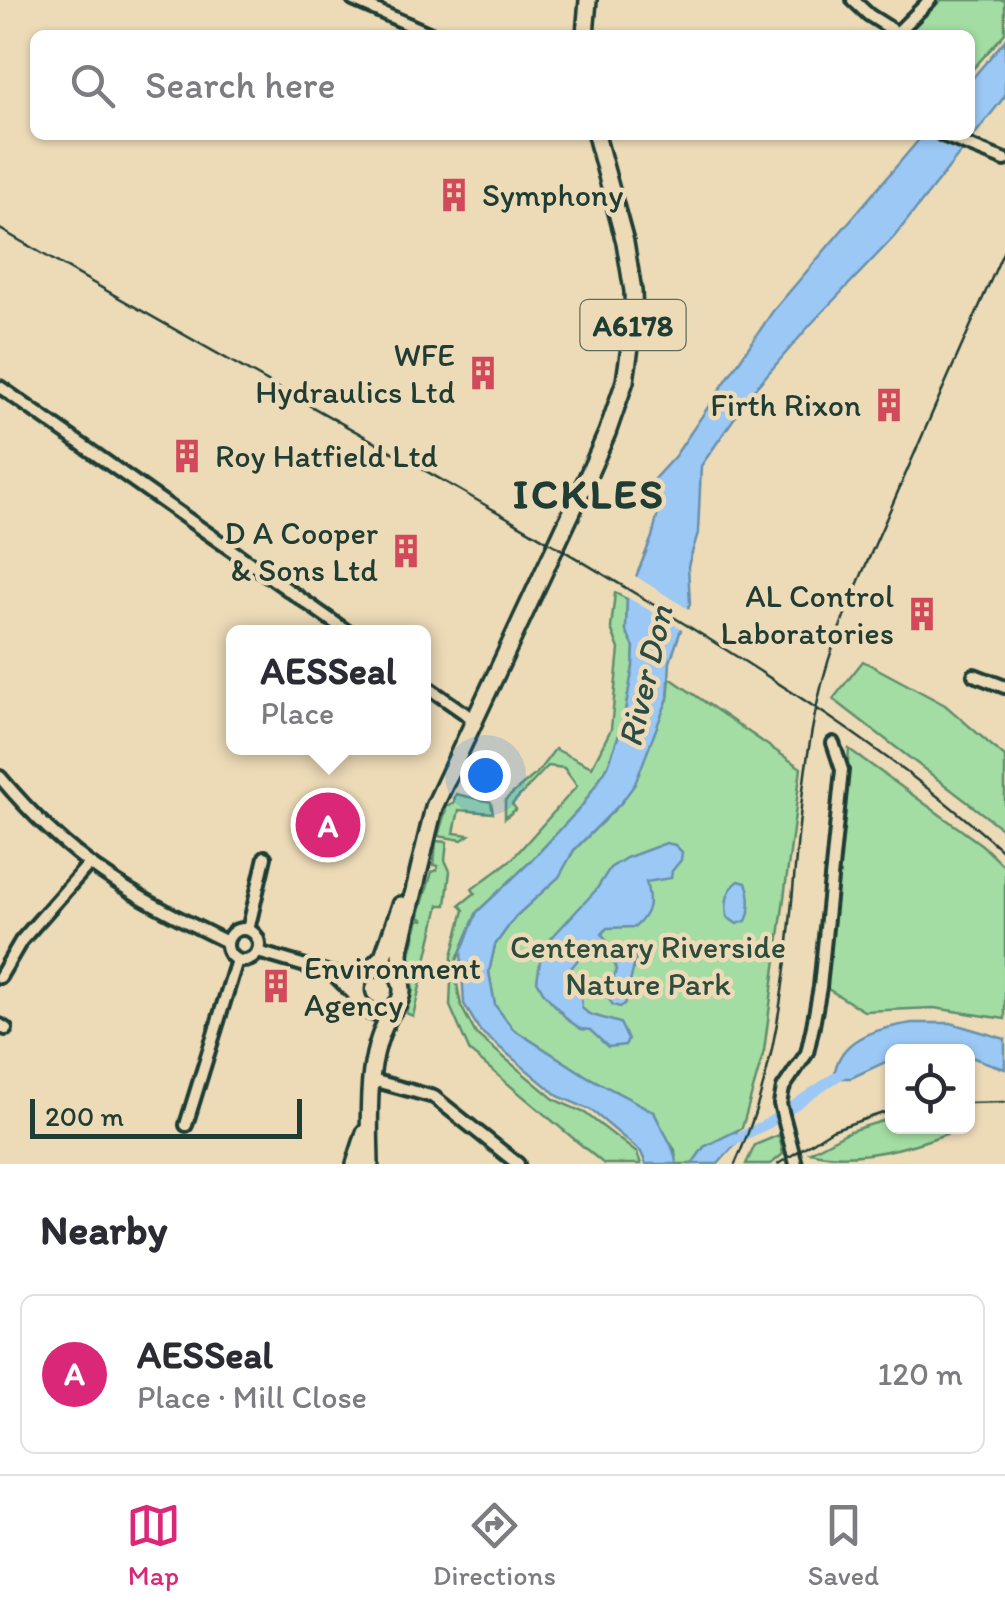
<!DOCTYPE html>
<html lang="en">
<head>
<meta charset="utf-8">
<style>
  :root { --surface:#fff; --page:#f7f7f7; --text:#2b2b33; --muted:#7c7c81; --line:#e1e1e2; --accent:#db2777 }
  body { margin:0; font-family:Itim,sans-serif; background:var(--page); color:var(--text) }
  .controls { position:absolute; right:30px; bottom:30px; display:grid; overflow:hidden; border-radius:15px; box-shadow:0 2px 8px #0004 }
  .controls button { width:90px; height:90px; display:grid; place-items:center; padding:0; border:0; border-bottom:2px solid var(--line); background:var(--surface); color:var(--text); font:50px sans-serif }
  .scale { position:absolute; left:30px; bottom:25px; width:272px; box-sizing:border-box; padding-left:10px; border:5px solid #1f3d34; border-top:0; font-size:28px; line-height:35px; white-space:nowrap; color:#1f3d34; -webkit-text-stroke:8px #eddbb8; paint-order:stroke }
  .you { position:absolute; left:485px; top:775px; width:35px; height:35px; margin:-25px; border:8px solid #fff; border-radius:50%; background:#1a73e8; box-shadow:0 0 0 15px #1a73e833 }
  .badge { display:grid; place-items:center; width:65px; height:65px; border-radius:50%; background:var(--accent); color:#fff; font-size:32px; font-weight:700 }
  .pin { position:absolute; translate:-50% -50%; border:5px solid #fff; box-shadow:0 2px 10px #0006 }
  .popup { position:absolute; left:226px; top:625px; width:205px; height:130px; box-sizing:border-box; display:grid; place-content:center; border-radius:15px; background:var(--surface); filter:drop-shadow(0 2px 8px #0005); font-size:32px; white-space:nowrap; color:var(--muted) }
  .popup b { font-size:38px; color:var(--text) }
  .popup::after { content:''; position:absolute; left:50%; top:100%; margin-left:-20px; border:20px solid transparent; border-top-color:var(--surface) }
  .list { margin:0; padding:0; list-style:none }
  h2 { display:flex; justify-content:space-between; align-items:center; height:130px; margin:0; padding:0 40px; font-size:42px }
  h2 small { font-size:32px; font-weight:400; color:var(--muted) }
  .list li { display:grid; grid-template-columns:65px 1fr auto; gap:30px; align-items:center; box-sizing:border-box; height:160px; margin:0 20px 20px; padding:0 20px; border:2px solid var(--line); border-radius:15px }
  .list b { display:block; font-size:38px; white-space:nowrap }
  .list p { margin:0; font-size:32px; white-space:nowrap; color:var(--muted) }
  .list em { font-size:32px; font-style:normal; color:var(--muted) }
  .icon { flex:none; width:55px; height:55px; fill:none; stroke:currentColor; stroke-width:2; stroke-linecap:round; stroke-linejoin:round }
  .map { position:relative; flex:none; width:1005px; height:1164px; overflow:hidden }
  .search { position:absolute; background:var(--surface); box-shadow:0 2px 8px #0004; left:30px; right:30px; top:30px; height:110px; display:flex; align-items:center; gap:25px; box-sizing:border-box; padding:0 35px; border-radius:15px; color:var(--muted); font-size:38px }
  .sheet { height:310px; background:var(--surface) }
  nav { display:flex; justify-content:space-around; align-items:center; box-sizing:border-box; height:140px; border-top:2px solid var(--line); background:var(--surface); font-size:28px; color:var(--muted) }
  nav a { display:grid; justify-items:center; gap:5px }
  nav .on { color:var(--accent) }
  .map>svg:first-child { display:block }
</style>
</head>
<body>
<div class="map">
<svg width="1005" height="1164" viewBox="0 0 1005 1164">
  <rect width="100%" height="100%" fill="#eddbb8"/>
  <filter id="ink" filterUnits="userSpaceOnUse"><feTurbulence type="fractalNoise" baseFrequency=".01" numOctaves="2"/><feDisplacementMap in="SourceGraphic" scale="20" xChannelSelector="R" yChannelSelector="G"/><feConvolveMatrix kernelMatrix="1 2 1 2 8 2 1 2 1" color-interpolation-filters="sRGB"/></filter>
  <g filter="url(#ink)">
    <path fill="#a3dda3" stroke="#618d6c" stroke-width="2.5" d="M941,0h64v33l-35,39v-37h-64z
      M615,593l12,6 -1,32 8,16 -1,20 -10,56 -15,43 -26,40 -52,56 -53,50 -23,55 7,39 15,28 79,66 30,13 52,40 4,11h-37l-134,-112 -20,-46 2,-50 12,-46 -4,-5 15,-12 -3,-4 40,-30 65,-73 -13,-18 -16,-2 -36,38 4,5 -11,9v-18l32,-27 18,-24 37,18 19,-38 8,-80 -8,-21z
      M863,661l82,44 60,52v74l-172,-132z
      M670,678l131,90 -37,283 -22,77 -38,19 -12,17h-16l-1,-14 -12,-17 -9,-21 -66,-35 -75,-48 -18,-23 -6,-34 6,-27 20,-28 43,-40 16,-27 47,-47 47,-104z
      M849,749l133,96 23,22v152l-71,-11 -70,3 -36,-22 -3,-23 17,-129z
      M456,794l35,8 2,11 -34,-3 -5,23 15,2 -7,5 -24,-4 9,-30 6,-2z
      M436,841l11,1 -2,18 5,11 -4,34h-7l-26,111 -7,-3 7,-23 -5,-28 11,-43 5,1 -5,-4 1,-5 12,-39 5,-2 1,-4 -4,-1z
      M892,1118v8l72,1c-47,19 -107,37 -154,25l40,-21z
      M779,1135l4,19 -12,10h-25l9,-19z"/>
    <path fill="#9bc8f5" stroke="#6990a8" stroke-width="2.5" d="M1005,40v56l-111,141 -83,87 -58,67 -52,75 -3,67 -10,33 2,37 -20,59 -2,36 -33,86 -14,19 -47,47 -15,27 -44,40 -20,28 -6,27 6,33 18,24 75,48 66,35c7,17 21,33 22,52h-30l-5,-12 -50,-42 -33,-14 -78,-65 -16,-27 -3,-52 16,-40 53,-50 52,-56 26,-40 15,-43 10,-56 1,-20 -8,-16 1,-32 25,-62 7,-28 -5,-30 21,-23 98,-145 150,-176h47v-54z
      M666,843l9,2 7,7 -1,8 -9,11 -1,7 -25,4c5,19 5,31 -11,45l-28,1 -5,6 8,12 19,5 7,6 -11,47 -5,3 -7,-2 -5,-7 8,-28 -2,-9 -12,-2 -15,-15 -7,2 -3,15 -10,12 14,17 1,18 7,6 31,9 8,17 -3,5 -17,2 -18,-17 -9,-1 -13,-9 -25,-28 -6,-11 5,-33 54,-58 14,-22 16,-10z
      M739,881l7,2c5,10 5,28 0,38l-9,3 -10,-7c-2,-14 -1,-27 12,-36z
      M912,1023h39l54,16v30l-37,-13v-4h-76v7l-41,19h-10l-6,-7c7,-36 47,-43 77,-48z
      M736,1131l4,8 -22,25h-26l12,-17z"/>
    <path fill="#eddbb8" d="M632,574l61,38 -6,20 -64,-37z"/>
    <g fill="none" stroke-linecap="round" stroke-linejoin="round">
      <path stroke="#9bc8f5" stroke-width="10" d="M728,1143l39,-19 82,-56"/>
      <g stroke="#1f3d34" stroke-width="18">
        <path id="street" d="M353,0l80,35
          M853,0l16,15 27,17
          M895,35l35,-35
          M942,135l63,25
          M0,387l348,245
          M974,675l31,12
          M423,684l50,35
          M0,777c70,84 130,118 227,165
          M227 945a16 16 0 1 1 32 0a16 16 0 1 1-32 0Z
          M248,930l17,-73
          M258,952l75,22
          M0,977l21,-36 67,-76
          M358,999l-25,-25 13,1 23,-5
          M0,1025l6,4
          M372,1080l62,17 84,67
          M186,1125l51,-165
          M796,1164l-16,-60 3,-16 24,-35 6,-27 7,-39 22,-217 -9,-27"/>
      </g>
      <g stroke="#1f3d34" stroke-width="22">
        <path id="primary" d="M585,35l3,-35
          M356 990a23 23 0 1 1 46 0a23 23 0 1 1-46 0Z
          M369,970l14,-14 18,-51
          M401,983l-1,-33 34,-143 141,-302 32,-72 18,-52 9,-61 -1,-29 -8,-49 -29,-107
          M355,1164l10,-31
          M370,1164c-1,-53 -6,-117 28,-161"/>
      </g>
      <use href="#street" stroke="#eddbb8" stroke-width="10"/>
      <use href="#primary" stroke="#eddbb8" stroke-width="15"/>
      <path stroke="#1f3d34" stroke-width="2.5" d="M0,229c212,125 431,240 641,368 127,78 253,156 364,256
        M968,1103l37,-1
        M735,1164c68,-148 48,-313 84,-468 13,-59 40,-115 64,-170 40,-93 81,-185 122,-278
        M778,1164l54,-34 60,-20"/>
    </g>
  </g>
  <defs>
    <g id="building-bare" transform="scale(2.7)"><path d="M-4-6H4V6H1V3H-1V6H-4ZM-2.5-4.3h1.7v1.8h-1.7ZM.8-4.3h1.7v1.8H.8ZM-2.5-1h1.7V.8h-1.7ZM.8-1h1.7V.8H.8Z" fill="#d1495b" stroke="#eddbb8" stroke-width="2.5" paint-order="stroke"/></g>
  </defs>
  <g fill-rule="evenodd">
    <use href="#building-bare" x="454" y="195"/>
    <use href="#building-bare" x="483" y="373"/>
    <use href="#building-bare" x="889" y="405"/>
    <use href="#building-bare" x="187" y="456"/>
    <use href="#building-bare" x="406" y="551"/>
    <use href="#building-bare" x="922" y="614"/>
    <use href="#building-bare" x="276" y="986"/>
  </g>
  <g text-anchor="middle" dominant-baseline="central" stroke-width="9" stroke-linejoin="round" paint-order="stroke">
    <rect fill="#eddbb8" stroke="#5d6c5c" stroke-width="2.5" x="580.5" y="300" width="105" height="50" rx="8"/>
    <g font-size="30" font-weight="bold" fill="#1f3d34">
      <text x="633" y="325">A6178</text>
    </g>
    <g font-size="32" fill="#1f3d34" stroke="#eddbb8" text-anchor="end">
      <text x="482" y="195" text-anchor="start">Symphony</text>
      <text x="455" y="355">WFE<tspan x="455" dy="37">Hydraulics Ltd</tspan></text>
      <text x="861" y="405">Firth Rixon</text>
      <text x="215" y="456" text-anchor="start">Roy Hatfield Ltd</text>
      <text x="378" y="533">D A Cooper<tspan x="378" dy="37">&amp; Sons Ltd</tspan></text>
      <text x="894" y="596">AL Control<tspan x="894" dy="37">Laboratories</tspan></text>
      <text x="304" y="968" text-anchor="start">Environment<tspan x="304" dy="37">Agency</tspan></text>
    </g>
    <g font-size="32" fill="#2c4d3f" stroke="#eddbb8">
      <text x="648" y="947">Centenary Riverside<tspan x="648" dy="37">Nature Park</tspan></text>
    </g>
    <g font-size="35" font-style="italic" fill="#2b4b47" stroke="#eddbb8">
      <text transform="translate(645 676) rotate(-77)">River Don</text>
    </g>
    <g font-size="42" font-weight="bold" letter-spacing="2.5" fill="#1f3d34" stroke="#eddbb8">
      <text x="589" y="493">ICKLES</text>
    </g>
  </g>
</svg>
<div class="controls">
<button><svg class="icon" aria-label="locate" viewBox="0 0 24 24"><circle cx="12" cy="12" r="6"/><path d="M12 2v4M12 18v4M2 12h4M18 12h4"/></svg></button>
</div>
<div class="scale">200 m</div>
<div class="you"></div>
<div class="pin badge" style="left:328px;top:825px">A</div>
<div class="popup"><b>AESSeal</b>Place</div>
<div class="search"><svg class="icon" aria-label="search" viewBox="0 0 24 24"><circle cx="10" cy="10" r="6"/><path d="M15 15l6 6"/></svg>Search here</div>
</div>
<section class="sheet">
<h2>Nearby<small></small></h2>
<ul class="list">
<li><span class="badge">A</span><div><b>AESSeal</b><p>Place · Mill Close</p></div><em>120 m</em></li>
</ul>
</section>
<nav>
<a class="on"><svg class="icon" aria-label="map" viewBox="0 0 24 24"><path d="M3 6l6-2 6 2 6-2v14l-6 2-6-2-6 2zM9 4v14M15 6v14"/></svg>Map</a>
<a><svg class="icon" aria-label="directions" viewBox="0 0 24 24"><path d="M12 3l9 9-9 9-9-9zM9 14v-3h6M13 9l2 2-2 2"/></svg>Directions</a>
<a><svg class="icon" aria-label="saved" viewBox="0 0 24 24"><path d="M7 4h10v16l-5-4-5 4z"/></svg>Saved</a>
</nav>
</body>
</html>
